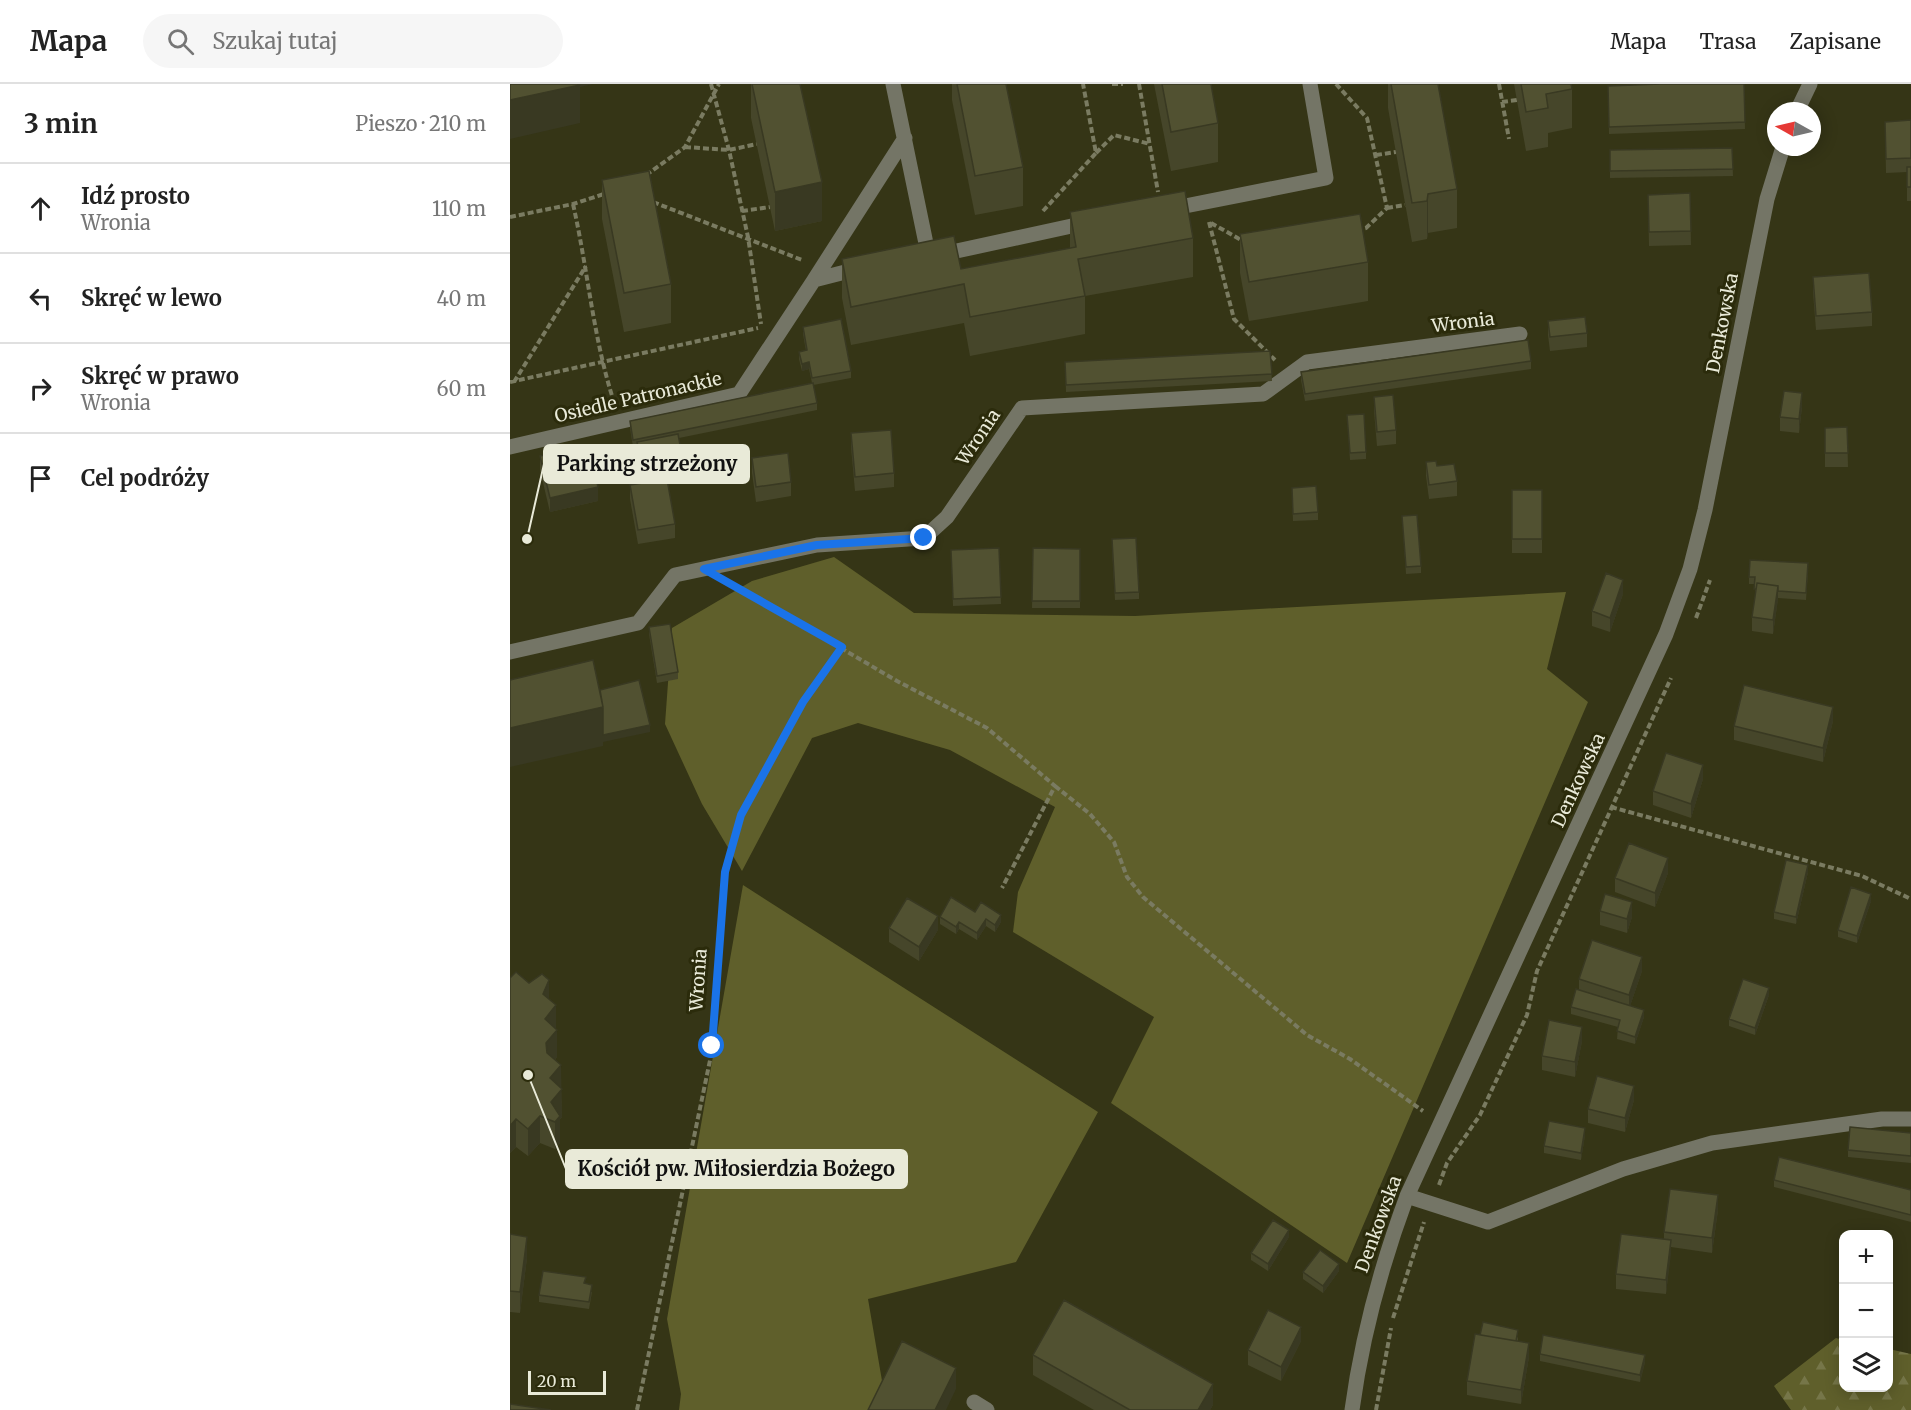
<!DOCTYPE html>
<html lang="pl">
<head>
<meta charset="utf-8">
<style>
  :root { --surface:#fff; --page:#f6f6f6; --text:#222; --muted:#767676; --line:#e0e0e0 }
  body { margin:0; font-family:Merriweather,serif; background:var(--page); color:var(--text) }
  .controls { position:absolute; right:18px; bottom:18px; display:grid; overflow:hidden; border-radius:12px; box-shadow:0 3px 15px #0003 }
  .controls button { width:54px; height:54px; display:grid; place-items:center; padding:0; border:0; border-bottom:2px solid var(--line); background:var(--surface); color:var(--text); font:30px sans-serif }
  .compass { position:absolute; left:1257px; top:18px; width:54px; height:54px; border-radius:50%; background:var(--surface); box-shadow:0 3px 15px #0003; rotate:278deg }
  .scale { position:absolute; left:18px; bottom:15px; width:78px; box-sizing:border-box; padding-left:6px; border:3px solid #e9ead8; border-top:0; font-size:16px; line-height:21px; white-space:nowrap; color:#e9ead8; -webkit-text-stroke:4px #2b2b0b; paint-order:stroke }
  .stop { position:absolute; width:18px; height:18px; margin:-14px; border:4px solid #1a73e8; border-radius:50%; background:#fff }
  .stop.end { background:#1a73e8; border-color:#fff; box-shadow:0 2px 6px #0008 }
  .list { margin:0; padding:0; list-style:none }
  h2 { display:flex; justify-content:space-between; align-items:center; height:78px; margin:0; padding:0 24px; font-size:26px }
  h2 small { font-size:20px; font-weight:400; color:var(--muted) }
  .list li { display:grid; grid-template-columns:39px 1fr auto; gap:18px; align-items:center; box-sizing:border-box; height:90px; padding:0 24px; border-top:2px solid var(--line) }
  .list b { display:block; font-size:22px; white-space:nowrap }
  .list p { margin:0; font-size:20px; white-space:nowrap; color:var(--muted) }
  .list em { font-size:20px; font-style:normal; color:var(--muted) }
  .icon { flex:none; width:33px; height:33px; fill:none; stroke:currentColor; stroke-width:2; stroke-linecap:round; stroke-linejoin:round }
  .map { position:relative; flex:none; width:1401px; height:1326px; overflow:hidden }
  header { display:flex; align-items:center; gap:36px; box-sizing:border-box; height:84px; padding:0 30px; background:var(--surface); border-bottom:2px solid var(--line) }
  header strong { font-size:28px }
  nav { display:flex; gap:33px; margin-inline-start:auto; font-size:21px }
  .search { width:420px; height:54px; background:var(--page); display:flex; align-items:center; gap:15px; box-sizing:border-box; padding:0 21px; border-radius:33px; color:var(--muted); font-size:22px }
  main { display:flex }
  aside { flex:1; background:var(--surface) }
  .map>svg:first-child { display:block }
</style>
</head>
<body>
<header>
<strong>Mapa</strong>
<div class="search"><svg class="icon" aria-label="search" viewBox="0 0 24 24"><circle cx="10" cy="10" r="6"/><path d="M15 15l6 6"/></svg>Szukaj tutaj</div>
<nav><a>Mapa</a><a>Trasa</a><a>Zapisane</a></nav>
</header>
<main>
<aside>
<h2>3 min<small>Pieszo · 210 m</small></h2>
<ul class="list">
<li><svg class="icon" aria-label="ahead" viewBox="0 0 24 24"><path d="M12 20V5M6 11l6-6 6 6"/></svg><div><b>Idź prosto</b><p>Wronia</p></div><em>110 m</em></li>
<li><svg class="icon" aria-label="left" viewBox="0 0 24 24"><path d="M17 20v-9H6M10 6l-5 5 5 5"/></svg><div><b>Skręć w lewo</b></div><em>40 m</em></li>
<li><svg class="icon" aria-label="right" viewBox="0 0 24 24"><path d="M7 20v-9h11M14 6l5 5-5 5"/></svg><div><b>Skręć w prawo</b><p>Wronia</p></div><em>60 m</em></li>
<li><svg class="icon" aria-label="arrive" viewBox="0 0 24 24"><path d="M6 21V4h12l-3 4 3 4H6"/></svg><div><b>Cel podróży</b></div></li>
</ul>
</aside>
<div class="map">
<svg width="1401" height="1326" viewBox="0 0 1401 1326">
  <defs>
    <pattern id="forest-firs" width="22" height="20" patternUnits="userSpaceOnUse" patternTransform="scale(1.5)"><rect width="22" height="20" fill="#5f5f2b"/><path d="M5 1l3.5 6h-7zM16 11l3.5 6h-7z" fill="#767649"/></pattern>
  </defs>
  <rect width="100%" height="100%" fill="#353516"/>
  <path fill="#5f5f2b" d="M324,473l80,56 221,3 431,-24 -19,77 41,33 -241,561 -236,-160 43,-86 -141,-85 5,-40 37,-85 -105,-57 -92,-27 -46,15 -70,133 -40,-67 -37,-80 7,-96 80,-47z
    M233,801l355,227 -82,150 -148,37 19,111h-208l2,-16 -14,-75z"/>
  <path fill="url(#forest-firs)" d="M1326,1254l7,2 1,48h44l1,-39 22,5v56h-120l-17,-24z"/>
  <g fill="none" stroke-linecap="round" stroke-linejoin="round">
    <path stroke="#7a7b61" stroke-width="4" stroke-dasharray="6 3" stroke-linecap="butt" d="M201,0l18,66 19,87 13,87
      M602,0h11
      M629,0l19,108
      M826,0l31,34 20,90 -21,20 -8,2
      M989,0l10,55
      M992,18l15,-2
      M175,63l44,3 28,-6
      M586,69l18,-18 36,9
      M866,71l20,-3
      M136,91l39,-28 34,-63
      M143,118l149,58
      M63,120c15,66 20,134 41,198
      M877,124l18,-3
      M232,127l28,-4
      M533,127l53,-58 -13,-69
      M0,133l63,-13 31,-10
      M699,138l25,97 41,41
      M701,139l32,18
      M0,298l248,-54
      M4,298l72,-116
      M222,500l165,97 90,47 68,58 -53,102
      M1186,534l14,-38
      M545,702l35,28 24,28 13,35 16,20 164,138 43,24 73,52
      M1101,723l251,69 49,23
      M929,1101l8,-22 33,-48 47,-100 10,-44 134,-293
      M883,1234l31,-96
      M127,1326l76,-364 12,-174 16,-57 62,-113 39,-55
      M866,1326l15,-82"/>
    <path stroke="#747566" stroke-width="15" d="M383,0l36,174
      M1287,27l13,-27
      M660,125l156,-31 -16,-94
      M428,171l152,-33
      M304,196l91,-142
      M0,363l229,-53 75,-114 47,-12
      M0,568l128,-29 37,-48 142,-30 107,-7 23,-21 75,-109 241,-14 44,-32 213,-28
      M897,1112l81,26 135,-53 89,-26 170,-24h29
      M464,1318l13,8
      M842,1326c10,-74 29,-144 55,-214l259,-562 24,-65 15,-59 62,-311 16,-52"/>
  </g>
  <path fill="#46462a" d="M241,0h49l22,137 -47,10 -24,-113z
    M442,0h54l17,83v39l-48,9 -23,-115z
    M644,0h57l7,39v39l-47,9z
    M878,0h50l19,105v39l-29,5 -1,6 -15,3 -24,-134z
    M1004,0h57l1,5v39l-24,5v14l-22,4z
    M1234,0l1,45 -136,5 -1,-48z
    M1401,36v81h-4v-29l-21,1 -1,-51z
    M1222,64l1,28 -123,2v-28z
    M92,96l69,104v39l-47,9 -22,-113z
    M1180,109l1,52 -42,1 -1,-51z
    M560,128l123,26v39l-108,19v38l-115,22 -6,-33 -113,22 -9,-47v-39l119,10 109,-21z
    M730,150l128,28v39l-119,20 -9,-48z
    M1303,193l59,35v14l-56,4 -3,-38z
    M1038,237l39,12v14l-37,4 -2,-16z
    M293,243l48,44v7l-38,7 4,18v7l-138,28 4,37 -19,4 11,45v14l-37,6 -8,-45v-14l13,-2 -6,-27v-10l-4,1 -3,-19v-7l182,-38 -3,-14 -7,2 -3,-12v-7l7,-1 -3,-17z
    M760,267l2,30 -206,11 -1,-30z
    M1021,277v8l-226,32 -4,-21v-8z
    M864,313l22,33v14l-19,2 -3,-35z
    M1292,323l-3,26 -19,-2v-14z
    M837,331l19,37v7l-16,1z
    M1337,343l1,40h-23v-39z
    M341,349l43,40v14l-39,4 -4,-44z
    M30,372l58,45 -48,11 -10,-42z
    M242,374l39,24v14l-35,6 -4,-29z
    M916,378l31,19v15l-28,3 -3,-23z
    M1002,406h30v63h-30z
    M782,411l26,17v8l-25,1z
    M892,432l19,50v7l-15,1z
    M602,463l27,45v7l-24,1z
    M489,464l2,56 -48,2 -2,-56z
    M523,464l47,1v59h-48z
    M1298,487l-2,29 -28,-2 -5,36 -21,-3v-14l3,-21v-12h-6v-7z
    M1113,510l-13,38 -18,-6v-15z
    M139,543l29,45v7l-21,4 -8,-49z
    M1323,637l-10,41 -89,-22v-14z
    M1193,695l-12,39 -38,-13v-14z
    M1298,788l-12,52 -22,-5v-7z
    M1158,789l-13,34 -40,-15v-14z
    M1361,817l-14,42 -19,-6v-7z
    M1090,827l32,6 -5,16 -27,-8z
    M465,828l26,10 -6,10 -9,-6 -9,14 -18,-11 -3,5 -16,-10v-7z
    M379,844l49,2 -19,31 -30,-19z
    M1132,887l-12,35 14,11 -9,27 -18,-5 1,-12 -47,-13v-7l8,-17v-11z
    M0,894l39,22 7,28 1,29 -2,3 6,28 1,29 -2,2v24l-5,6 -15,-6 -12,13 -12,-9 -6,6z
    M1259,911l-14,40 -26,-9v-7z
    M1072,957l-7,36 -33,-7v-14z
    M1124,1016l-9,32 -37,-9v-14z
    M1401,1049v30l-63,-6v-7z
    M1075,1051l-4,25 -37,-7v-7z
    M1264,1096l137,10v32l-137,-35z
    M1208,1126l-6,43 -41,-6 -5,47 -50,-5v-15l48,-35v-7z
    M0,1150l17,24 -7,55 -10,-1z
    M779,1153l-21,34 -17,-11v-7z
    M829,1187l-16,22 -20,-14v-7z
    M82,1208l-3,17 -50,-7v-7z
    M1008,1253v4l11,16 -8,47 -54,-9v-14z
    M791,1257l-20,40 -33,-16v-15z
    M1030,1270l105,8 -5,20 -100,-21z
    M523,1271l180,50 -3,5h-116l-61,-35z"/>
  <path fill="#393922" d="M62,0h21l-13,3v36l-70,16v-39z
    M312,98v39l-47,10v-39z
    M918,110v39l-1,6v-38z
    M299,278v7l-7,2v-7z
    M1292,309v14l-3,26v-14z
    M173,377v14l-40,8v-14z
    M88,403v14l-48,11v-14z
    M1113,496v14l-13,38v-14z
    M1268,502v14l-5,34v-14z
    M93,623l47,18v7l-47,10v4l-93,21v-39z
    M1323,623v14l-10,41v-14z
    M1193,681v14l-12,39v-14z
    M1158,774v15l-13,34v-14z
    M1298,781v7l-12,52v-7z
    M1361,810v7l-14,42v-7z
    M1122,818v15l-5,16v-14z
    M491,831v7l-6,10v-7z
    M428,832v14l-19,31v-14z
    M476,835v7l-9,14v-7z
    M449,838v7l-3,5v-7z
    M1132,873v14l-13,38v-14z
    M39,896v27l-6,-13z
    M1259,904v7l-14,40v-7z
    M46,921v27l1,-2v27l-11,14 -1,-52z
    M1134,926v7l-9,27v-7z
    M1072,943v14l-7,36v-15z
    M51,981l1,52 -2,2v24l-5,6v-27l-4,-1 -1,-43z
    M1124,1002v14l-9,32v-14z
    M30,1032v27l-12,13v-27z
    M6,1035v28l-6,6v-27z
    M1075,1044v7l-4,25v-7z
    M1208,1111v15l-6,43v-15z
    M779,1146v7l-21,34v-7z
    M17,1153v21l-7,55v-21z
    M1161,1156v14l-5,40v-14z
    M829,1180v7l-16,22v-7z
    M791,1243v14l-20,40v-14z
    M1019,1259v14l-8,47v-14z
    M1135,1271v7l-5,20v-7z
    M446,1284v21l-10,21h-11z
    M703,1300v21l-3,5h-12z"/>
  <path fill="#515131" stroke="#393922" stroke-width="1.5" d="M0,0h70v1l-70,15z
    M242,0h48l22,98 -47,10z
    M447,0h49l17,83 -48,9z
    M652,0h49l7,39 -47,9z
    M881,0h47l19,105 -29,5 -1,7 -15,2z
    M1011,0h50l1,5 -26,5 2,14 -22,4z
    M1150,0h84l1,38 -136,5 -1,-41z
    M1401,36v38l-25,1 -1,-37z
    M1222,64l1,21 -123,2v-21z
    M1397,83h4v20h-4z
    M139,87l22,113 -47,9 -22,-113z
    M675,107l8,47 -115,21 7,37 -115,21 -6,-33 -113,23 -9,-48 112,-23 7,33 115,-22 -6,-35z
    M1180,109l1,38 -42,1 -1,-37z
    M850,130l8,48 -119,20 -9,-48z
    M1359,189l3,39 -56,4 -3,-39z
    M1075,233l2,16 -37,4 -2,-16z
    M331,235l10,52 -39,7 -3,-16 -7,2 -3,-12 8,-2 -4,-23z
    M1018,256l3,21 -226,33 -4,-22z
    M760,267l2,23 -206,11 -1,-23z
    M303,299l4,20 -184,37 -3,-19z
    M1274,307l18,2 -3,26 -19,-2z
    M883,311l3,35 -19,2 -3,-35z
    M854,330l2,38 -16,1 -3,-38z
    M1337,343l1,26h-23v-25z
    M381,346l3,43 -39,4 -4,-44z
    M168,350l5,27 -40,8 -6,-27z
    M78,361l10,42 -48,11 -10,-42z
    M278,369l3,29 -35,5 -4,-29z
    M926,377l1,5 17,-2 3,17 -28,4 -3,-23z
    M157,395l8,45 -37,6 -8,-45z
    M806,402l2,26 -25,2 -1,-26z
    M1002,406h30v49h-30z
    M907,431l4,51 -15,1 -4,-51z
    M626,454l3,54 -24,1 -3,-54z
    M489,464l2,49 -48,2 -2,-49z
    M523,464l47,1v52h-48z
    M1240,476l58,3 -2,30 -28,-2v-5l-21,-3 -1,6h-2l1,-12h-6z
    M1096,489l17,7 -13,38 -18,-7z
    M1247,499l21,3 -5,34 -21,-3z
    M160,540l8,48 -21,4 -8,-49z
    M83,576l10,47 -93,21v-48z
    M129,596l11,45 -47,10v-28l-3,-17z
    M1234,601l89,22 -10,41 -89,-22z
    M1156,669l37,12 -12,39 -38,-13z
    M1119,759l39,15 -13,35 -40,-15z
    M1276,776l22,5 -12,52 -22,-5z
    M1341,803l20,7 -14,42 -19,-6z
    M1095,810l27,8 -5,17 -27,-8z
    M441,813l24,15 6,-10 20,13 -6,10 -9,-6 -9,14 -18,-11 -3,5 -16,-10z
    M397,814l31,18 -19,31 -30,-19z
    M1082,856l50,17 -13,38 -50,-16z
    M6,888l13,11 13,-9 7,6 -6,14 13,11 -11,14 12,11 -11,13 1,10 14,12 -11,13 12,11 -11,13 9,14 -5,6 -15,-6 -12,13 -12,-10 -6,7v-148z
    M1233,895l26,9 -14,40 -26,-9z
    M1066,905l68,21 -9,27 -18,-6 3,-11 -49,-13z
    M1039,936l33,7 -7,35 -33,-6z
    M1087,992l37,10 -9,32 -37,-9z
    M1039,1037l36,7 -4,25 -37,-7z
    M1340,1043l61,6v23l-63,-6z
    M1269,1073l132,33v25l-137,-35z
    M1160,1105l48,6 -6,43 -48,-6z
    M763,1136l16,10 -21,34 -17,-11z
    M0,1150l17,3 -7,55 -10,-1z
    M1111,1150l50,6 -5,40 -50,-6z
    M810,1166l19,14 -16,22 -20,-14z
    M33,1187l43,6 -2,6 8,2 -3,17 -50,-7z
    M554,1216l149,84 -15,26h-68l-97,-55z
    M758,1226l33,17 -20,40 -33,-17z
    M973,1238l35,8 -2,11 -36,-6z
    M965,1250l54,9 -8,47 -54,-9z
    M1033,1251l102,20 -5,20 -100,-21z
    M392,1257l54,27 -21,42h-67z
    M0,1320l41,6h-41z"/>
  <g fill="none" stroke-linecap="round" stroke-linejoin="round">
    <path stroke="#1a73e8" stroke-width="8" d="M202,962l13,-174 16,-57 62,-113 39,-55 -138,-78 113,-24 107,-7"/>
  </g>
  <g text-anchor="middle" dominant-baseline="central" stroke-width="6" stroke-linejoin="round" paint-order="stroke">
    <g font-size="18" fill="#e9ead8" stroke="#2b2b0b">
      <text transform="translate(953 238) rotate(-7)">Wronia</text>
      <text transform="translate(1212 239) rotate(-79)">Denkowska</text>
      <text transform="translate(128 313) rotate(-13)">Osiedle Patronackie</text>
      <text transform="translate(468 353) rotate(-56)">Wronia</text>
      <text transform="translate(1068 696) rotate(-65)">Denkowska</text>
      <text transform="translate(188 896) rotate(-86)">Wronia</text>
      <text transform="translate(868 1140) rotate(-70)">Denkowska</text>
    </g>
  </g>
  <path fill="none" stroke="#e9ead8" stroke-width="2" d="M17 455L34 380M18 991L56 1085"/>
  <g fill="#e9ead8" stroke="#2b2b0b" stroke-width="2">
    <circle cx="17" cy="455" r="6"/>
    <circle cx="18" cy="991" r="6"/>
  </g>
  <g fill="#e9ead8" stroke="#e9ead8" stroke-width="2">
    <rect x="34" y="361" width="205" height="38" rx="6"/>
    <rect x="56" y="1066" width="341" height="38" rx="6"/>
  </g>
  <g font-size="20" text-anchor="middle" font-weight="bold" fill="#111">
    <text x="137" y="387">Parking strzeżony</text>
    <text x="226" y="1092">Kościół pw. Miłosierdzia Bożego</text>
  </g>
</svg>
<div class="controls">
<button>+</button>
<button>−</button>
<button><svg class="icon" aria-label="layers" viewBox="0 0 24 24"><path d="M12 4l9 5-9 5-9-5zM3 14l9 5 9-5"/></svg></button>
</div>
<svg class="compass" viewBox="-18 -18 36 36"><path d="M0-13l5 13h-10z" fill="#e53935"/><path d="M0 13l5-13h-10z" fill="#767676"/></svg>
<div class="scale">20 m</div>
<div class="stop" style="left:202px;top:962px"></div>
<div class="stop end" style="left:414px;top:454px"></div>
</div>
</main>
</body>
</html>
